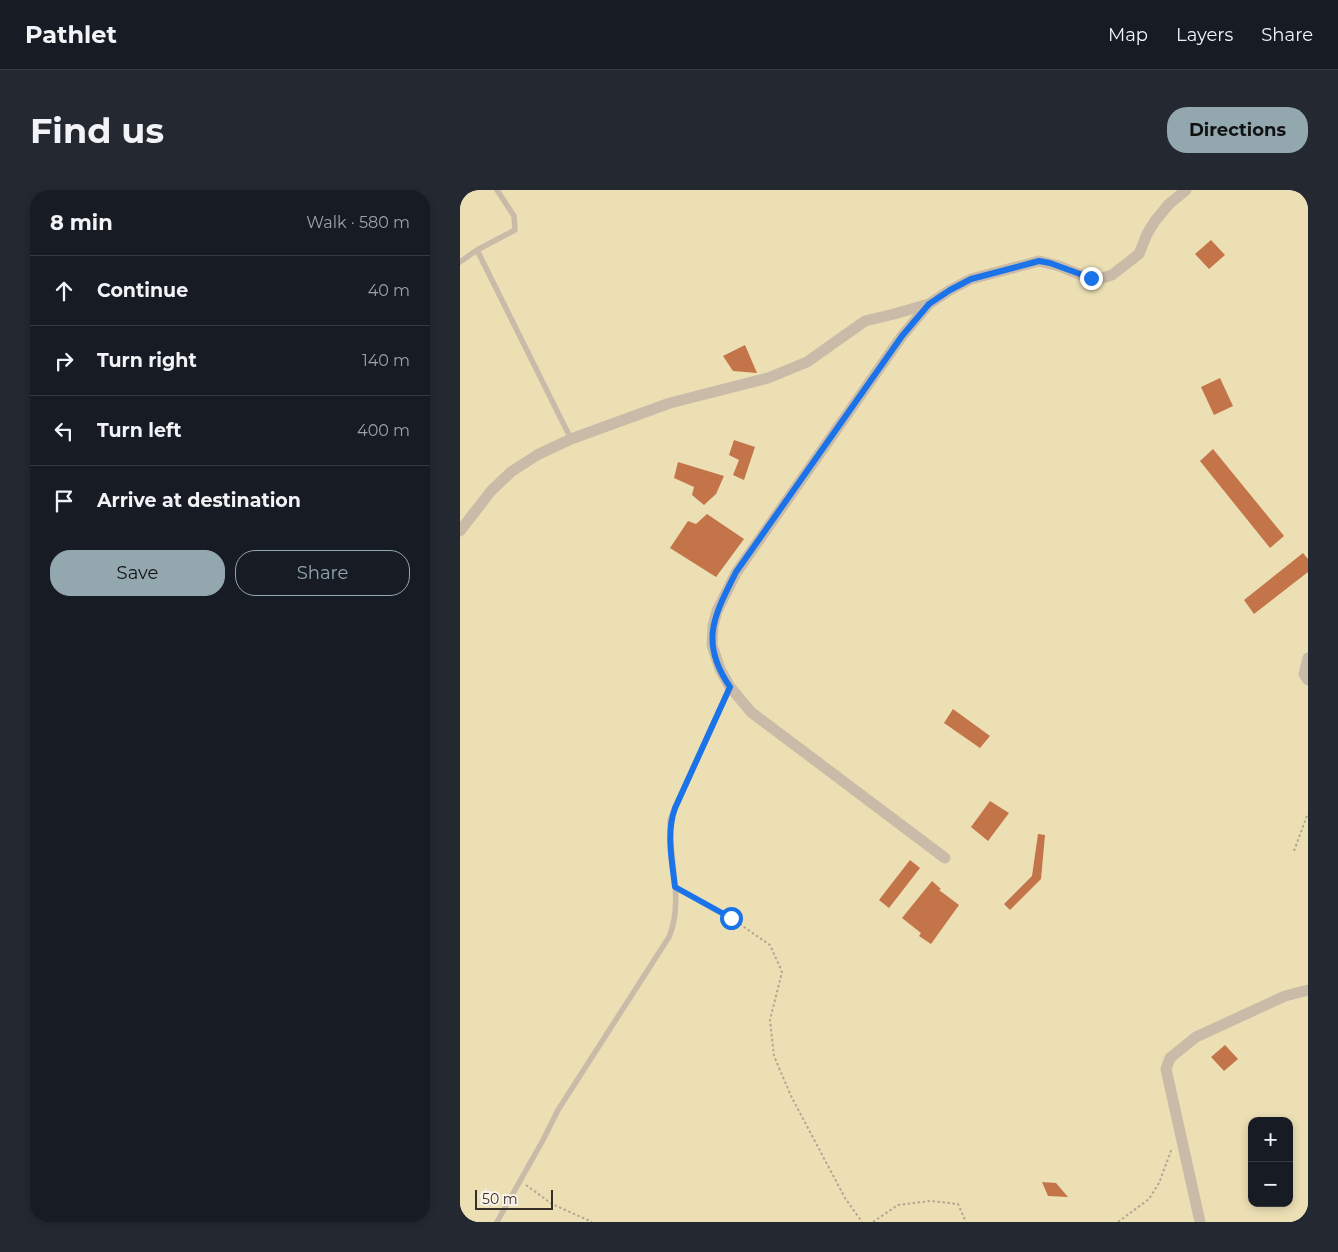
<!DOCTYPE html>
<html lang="en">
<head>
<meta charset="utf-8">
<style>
  :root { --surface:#171b24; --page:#242831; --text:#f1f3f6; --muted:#9ea1a6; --line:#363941; --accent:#92a8ae }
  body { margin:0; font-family:Montserrat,sans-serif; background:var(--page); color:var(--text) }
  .controls { position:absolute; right:15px; bottom:15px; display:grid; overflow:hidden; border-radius:10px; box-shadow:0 2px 8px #0003 }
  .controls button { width:45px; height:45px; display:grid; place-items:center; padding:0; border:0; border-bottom:1px solid var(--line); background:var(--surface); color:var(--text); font:25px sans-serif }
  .scale { position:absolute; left:15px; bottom:12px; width:78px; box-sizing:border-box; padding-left:5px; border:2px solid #362e28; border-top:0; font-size:14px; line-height:18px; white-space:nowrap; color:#362e28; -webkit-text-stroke:4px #f9f3e9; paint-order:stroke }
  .stop { position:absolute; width:15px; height:15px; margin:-11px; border:4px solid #1a73e8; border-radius:50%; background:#fff }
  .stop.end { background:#1a73e8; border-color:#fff; box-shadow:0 1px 5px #0008 }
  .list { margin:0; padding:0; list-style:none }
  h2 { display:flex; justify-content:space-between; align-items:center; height:65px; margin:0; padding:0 20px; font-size:21px }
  h2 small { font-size:16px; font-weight:400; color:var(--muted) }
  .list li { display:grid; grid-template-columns:32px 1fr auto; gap:15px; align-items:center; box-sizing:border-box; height:70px; padding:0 20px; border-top:1px solid var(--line) }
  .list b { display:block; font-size:19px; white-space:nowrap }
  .list em { font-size:16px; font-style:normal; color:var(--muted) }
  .actions { display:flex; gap:10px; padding:15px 20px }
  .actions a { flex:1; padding:11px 0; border:1px solid var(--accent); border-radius:20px; text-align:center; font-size:18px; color:var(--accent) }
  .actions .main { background:var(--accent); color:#111 }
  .icon { flex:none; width:28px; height:28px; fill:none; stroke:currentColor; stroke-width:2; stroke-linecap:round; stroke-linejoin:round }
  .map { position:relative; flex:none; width:848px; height:1032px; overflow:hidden; border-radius:20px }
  header { display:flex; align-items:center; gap:30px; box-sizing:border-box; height:70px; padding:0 25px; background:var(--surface); border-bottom:1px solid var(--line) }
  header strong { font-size:24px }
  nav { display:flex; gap:28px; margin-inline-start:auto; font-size:18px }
  .intro { display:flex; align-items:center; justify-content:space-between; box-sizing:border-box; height:120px; padding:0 30px }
  h1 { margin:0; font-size:35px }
  .button { padding:12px 22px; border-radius:20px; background:var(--accent); color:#111; font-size:18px; font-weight:700 }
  main { display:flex; gap:30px; padding:0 30px }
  aside { flex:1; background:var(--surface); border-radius:20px; box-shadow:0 2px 8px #0003 }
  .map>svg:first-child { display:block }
</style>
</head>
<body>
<header>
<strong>Pathlet</strong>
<nav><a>Map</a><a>Layers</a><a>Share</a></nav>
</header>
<div class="intro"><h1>Find us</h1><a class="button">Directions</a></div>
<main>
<aside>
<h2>8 min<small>Walk · 580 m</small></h2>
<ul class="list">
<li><svg class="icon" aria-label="ahead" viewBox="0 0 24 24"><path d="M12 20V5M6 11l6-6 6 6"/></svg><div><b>Continue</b></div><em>40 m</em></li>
<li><svg class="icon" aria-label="right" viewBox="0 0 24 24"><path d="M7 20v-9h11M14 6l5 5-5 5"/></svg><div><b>Turn right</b></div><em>140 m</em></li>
<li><svg class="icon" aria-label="left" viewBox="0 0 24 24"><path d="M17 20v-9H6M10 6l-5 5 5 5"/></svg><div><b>Turn left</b></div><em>400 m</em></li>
<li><svg class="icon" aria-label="arrive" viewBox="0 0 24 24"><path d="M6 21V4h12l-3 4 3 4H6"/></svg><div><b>Arrive at destination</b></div></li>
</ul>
<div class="actions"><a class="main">Save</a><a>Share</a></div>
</aside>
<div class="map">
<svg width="848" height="1032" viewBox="0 0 848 1032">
  <rect width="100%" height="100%" fill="#f1eadc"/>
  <path fill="#ecdfb4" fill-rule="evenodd" d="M0,0h848v1032h-848zM792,931h37v82h-37z"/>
  <path fill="#c37449" d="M751,50l14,15 -16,14 -14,-15z
    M285,155l12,28 -24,-2 -10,-15z
    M760,188l13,28 -19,9 -13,-28z
    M274,250l21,7 -11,33 -11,-5 6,-15 -10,-5z
    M753,259l71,87 -14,12 -70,-87z
    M218,272l46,14 -8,18 -12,11 -12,-10 2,-8 -20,-9z
    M247,324l37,25 -28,38 -46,-29 18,-27 8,3z
    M843,363l5,6v13l-54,42 -10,-14z
    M493,519l37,27 -10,12 -36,-25z
    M530,611l19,12 -21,28 -17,-14z
    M578,644l7,1 -4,44 -31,31 -6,-6 28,-28z
    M450,670l10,8 -31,40 -10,-8z
    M472,691l9,8 -2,1 20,15 -28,39 -12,-8 2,-3 -19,-15z
    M765,855l13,14 -14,12 -13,-14z
    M582,992l14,1 12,14 -20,-1z"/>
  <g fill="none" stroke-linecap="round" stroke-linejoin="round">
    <path stroke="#b5a593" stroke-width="2" stroke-dasharray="2.5 2.5" stroke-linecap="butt" d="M834,661l14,-38
      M223,702l48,26 39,27 12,27 -12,48 4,36 17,40 54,102 17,24
      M66,995l26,19 40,18
      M413,1032l25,-17 32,-4 28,3 8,18
      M658,1032l31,-23 10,-16 13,-35"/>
    <path stroke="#c9bba8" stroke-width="5.5" d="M17,60l94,189
      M0,72l17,-12 38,-20 -1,-14 -17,-26
      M37,1032l46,-82 15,-30 111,-173c15,-34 0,-80 1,-117l60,-133"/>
    <path stroke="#c9bba8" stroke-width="11" d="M0,341l31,-40 20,-19 26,-17 34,-16 99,-36 98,-25 39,-16 58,-41 29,-7 35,-10
      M848,468l-4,16 4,6
      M485,668l-194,-146 -21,-25 -10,-18 -8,-24 1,-19 4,-15 19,-38 166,-237 27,-32 21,-14 21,-11 68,-18 20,5 32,13h8l13,-4 27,-21 8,-20 8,-13 14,-17 17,-14
      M740,1032l-34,-153 4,-11 26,-21 89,-41 23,-6"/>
  </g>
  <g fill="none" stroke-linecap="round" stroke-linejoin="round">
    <path stroke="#1a73e8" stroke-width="6" d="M271,728l-56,-31c-3,-26 -9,-54 0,-79l55,-121c-31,-45 -16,-71 6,-115l166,-236 27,-32 21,-14 21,-11 68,-18 11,2 41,15"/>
  </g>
</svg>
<div class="controls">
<button>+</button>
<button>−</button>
</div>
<div class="scale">50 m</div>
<div class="stop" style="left:271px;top:728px"></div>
<div class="stop end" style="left:631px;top:88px"></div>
</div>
</main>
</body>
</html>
